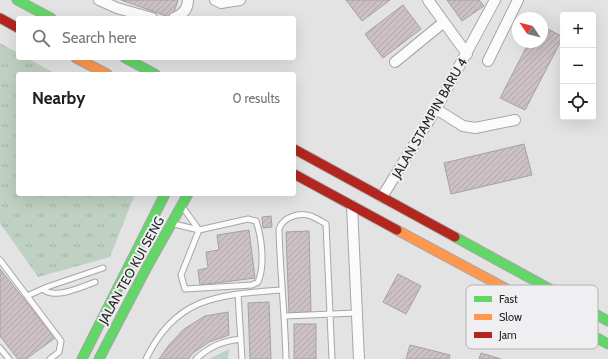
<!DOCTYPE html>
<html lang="en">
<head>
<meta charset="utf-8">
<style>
  :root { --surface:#fff; --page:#f2f2f2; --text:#222; --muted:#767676; --line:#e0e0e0 }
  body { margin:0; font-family:Cabin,sans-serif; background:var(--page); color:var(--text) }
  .controls { position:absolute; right:12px; top:12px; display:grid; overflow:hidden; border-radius:4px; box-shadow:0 4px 16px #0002 }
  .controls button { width:36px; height:36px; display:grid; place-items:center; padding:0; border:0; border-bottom:1px solid var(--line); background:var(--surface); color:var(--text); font:20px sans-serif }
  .compass { position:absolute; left:512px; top:12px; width:36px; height:36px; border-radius:50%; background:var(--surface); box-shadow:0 4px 16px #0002; rotate:305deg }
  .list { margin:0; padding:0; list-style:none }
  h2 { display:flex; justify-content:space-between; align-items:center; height:52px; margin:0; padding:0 16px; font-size:17px }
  h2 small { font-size:13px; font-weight:400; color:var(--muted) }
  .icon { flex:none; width:22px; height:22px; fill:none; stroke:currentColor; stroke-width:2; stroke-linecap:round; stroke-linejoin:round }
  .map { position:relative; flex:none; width:608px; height:359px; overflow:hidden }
  .search { position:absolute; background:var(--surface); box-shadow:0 4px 16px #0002; left:16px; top:16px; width:280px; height:44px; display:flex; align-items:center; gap:10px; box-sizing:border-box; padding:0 14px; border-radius:4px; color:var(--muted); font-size:15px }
  .panel { position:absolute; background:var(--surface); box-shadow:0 4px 16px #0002; left:16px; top:72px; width:280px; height:124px; border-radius:4px }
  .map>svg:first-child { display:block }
</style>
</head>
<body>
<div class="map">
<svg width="608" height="359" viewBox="0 0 608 359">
  <defs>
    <pattern id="grass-tufts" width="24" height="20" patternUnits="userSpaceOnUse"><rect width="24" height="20" fill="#bfd1c2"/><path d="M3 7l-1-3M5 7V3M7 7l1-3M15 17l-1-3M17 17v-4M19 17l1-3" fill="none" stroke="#a4b3a7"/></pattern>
    <pattern id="building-hatch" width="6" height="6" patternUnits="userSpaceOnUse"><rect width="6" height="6" fill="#cdc0c5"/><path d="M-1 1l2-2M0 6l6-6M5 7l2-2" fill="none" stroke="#b0a5a9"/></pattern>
  </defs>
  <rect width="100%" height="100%" fill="#e3e3e4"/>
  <path fill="url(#grass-tufts)" d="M0,43l18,10v5h9l29,16h-38v120h117l-25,63 -72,20 -38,-54z
    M229,349l-1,10h-19z"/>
  <path fill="url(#building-hatch)" stroke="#a2a2a2" d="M121,0h57l-6,18z
    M346,0h44l-28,21z
    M447,0h32l5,6 -22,15z
    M403,5l18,24 -38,29 -18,-24z
    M542,26l21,11 -38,73 -25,-12 29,-56h13z
    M524,144l8,31 -81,19 -7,-31z
    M271,216l1,11 -9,1 -1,-11z
    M249,230l6,48 -55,7 -2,-15 10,-2 -2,-16 13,-2 -2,-15z
    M309,231l2,81 -22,1 -3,-81z
    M0,269l55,69 -29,21h-8l-18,-23z
    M398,274l23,12 -15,28 -23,-12z
    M269,302l2,57h-21l-2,-56z
    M228,312l1,23 -20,7 -16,11 -5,6h-29l10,-14 15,-16 21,-13z
    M294,324h22v35h-22z
    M410,345l40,10 -1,4h-43z
    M481,353l20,6h-22z"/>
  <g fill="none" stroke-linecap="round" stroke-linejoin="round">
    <g stroke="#a6a6a8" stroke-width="7">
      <path id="lane" d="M184,209l15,21
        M174,224l25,6 49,-11 8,2c6,17 9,45 2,61l-6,3 -67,4 -4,-14 18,-45
        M0,260l61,81 -2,11 -9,7
        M43,289c11,11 39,-2 52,-7
        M238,294l4,65
        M27,296l20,-9 56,-19
        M285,316l71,-3
        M0,348l9,11
        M146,359c30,-63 73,-64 135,-69
        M196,359c14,-13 27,-18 45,-20
        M286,359c-1,-44 -6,-87 -7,-130 4,-12 20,-17 32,-13 5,2 10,5 15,8l6,135"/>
    </g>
    <g stroke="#a6a6a8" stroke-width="12">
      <path id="street" d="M99,0l18,8 35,10
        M215,0l6,3 19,-3
        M428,0l39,54
        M174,18c8,-3 14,-8 14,-18
        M488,61l30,-61
        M395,62l49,-40
        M436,109l27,17 12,2 40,-8
        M382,197l54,-88 59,-109
        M352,206l7,153"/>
    </g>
    <g stroke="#a6a6a8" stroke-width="11">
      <path id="fast" d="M17,0l34,18
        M125,58l30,16
        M455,237l153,84
        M553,314l55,30
        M82,359l83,-165
        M99,359l48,-92 41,-73"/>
    </g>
    <g stroke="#a6a6a8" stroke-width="11">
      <path id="slow" d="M76,58l31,16
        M397,230l156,84"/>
    </g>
    <g stroke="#a6a6a8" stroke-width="11">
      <path id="jam" d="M0,18l18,10
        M294,149l161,88
        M294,174l103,56"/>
    </g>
    <use href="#lane" stroke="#fbfbfb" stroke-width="5"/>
    <use href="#street" stroke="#fbfbfb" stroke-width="10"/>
    <use href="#fast" stroke="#63d668" stroke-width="9"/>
    <use href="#slow" stroke="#ff974d" stroke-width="9"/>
    <use href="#jam" stroke="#b3261e" stroke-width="9"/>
  </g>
  <g text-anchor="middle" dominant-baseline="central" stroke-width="4" stroke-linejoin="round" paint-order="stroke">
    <g font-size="13" fill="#242425" stroke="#efeff2">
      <text transform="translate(429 118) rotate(-60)">JALAN STAMPIN BARU 4</text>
      <text transform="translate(131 270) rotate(-61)">JALAN TEO KUI SENG</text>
    </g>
  </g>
  <rect x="466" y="285" width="132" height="64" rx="6" fill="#efeff2" stroke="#b2b2b4" stroke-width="1"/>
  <rect x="474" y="296" width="18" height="6" fill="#63d668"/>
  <rect x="474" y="314" width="18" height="6" fill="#ff974d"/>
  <rect x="474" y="332" width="18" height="6" fill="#b3261e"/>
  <g font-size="11" fill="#242425">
    <text x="499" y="303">Fast</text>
    <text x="499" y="321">Slow</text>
    <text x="499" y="339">Jam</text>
  </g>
</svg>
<div class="controls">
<button>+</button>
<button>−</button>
<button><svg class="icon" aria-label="locate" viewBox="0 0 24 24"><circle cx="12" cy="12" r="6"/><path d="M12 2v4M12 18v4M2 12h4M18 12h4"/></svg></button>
</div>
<svg class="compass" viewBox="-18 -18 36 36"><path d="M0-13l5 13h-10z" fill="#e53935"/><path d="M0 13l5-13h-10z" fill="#767676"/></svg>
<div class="search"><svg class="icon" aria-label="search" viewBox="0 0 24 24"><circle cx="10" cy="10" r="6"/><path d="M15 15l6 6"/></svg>Search here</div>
<section class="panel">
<h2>Nearby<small>0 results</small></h2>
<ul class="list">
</ul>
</section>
</div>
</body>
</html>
